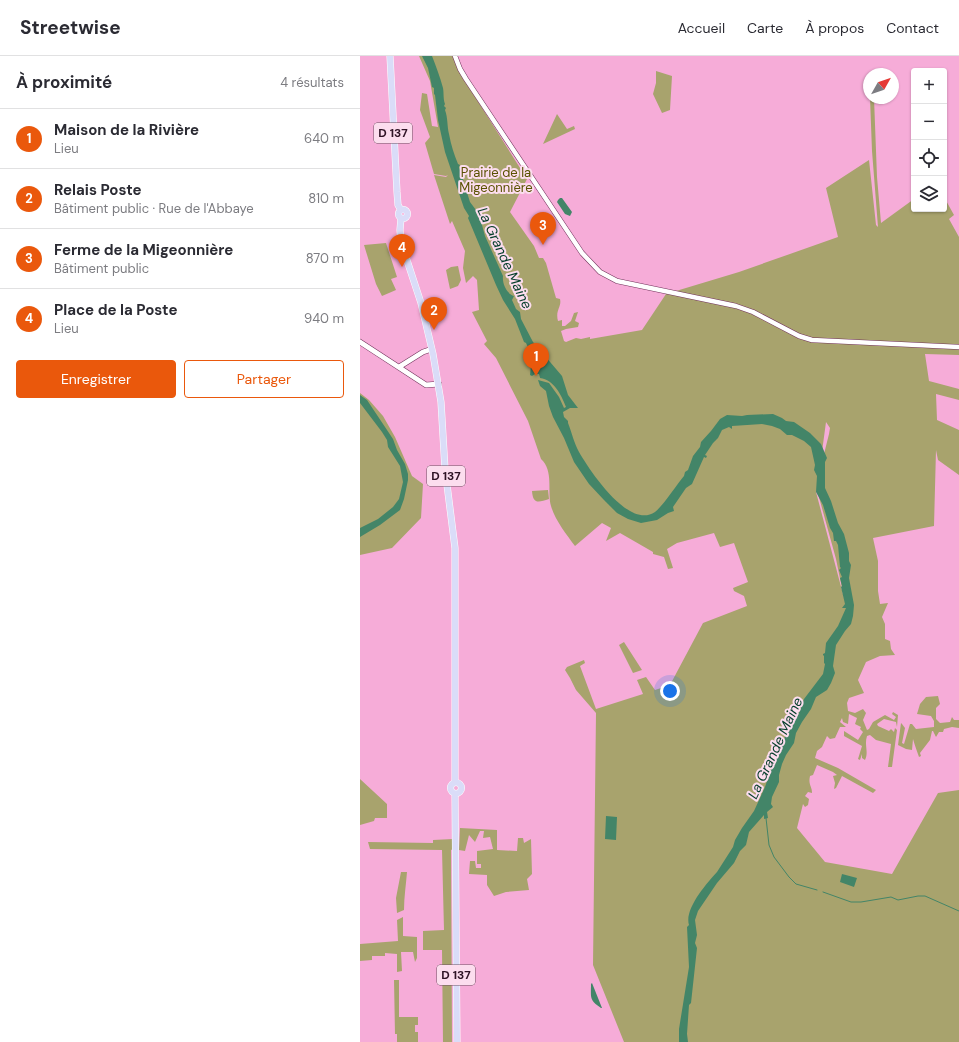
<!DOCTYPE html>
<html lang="fr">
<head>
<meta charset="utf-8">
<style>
  :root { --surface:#fff; --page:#f7f7f7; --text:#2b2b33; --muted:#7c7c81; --line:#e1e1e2; --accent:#ea580c }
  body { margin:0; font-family:"DM Sans",sans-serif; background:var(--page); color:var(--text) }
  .controls { position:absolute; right:12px; top:12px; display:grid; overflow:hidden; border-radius:4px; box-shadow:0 1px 3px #0004 }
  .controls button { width:36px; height:36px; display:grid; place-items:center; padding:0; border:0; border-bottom:1px solid var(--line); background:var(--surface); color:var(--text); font:20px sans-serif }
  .compass { position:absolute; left:503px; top:12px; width:36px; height:36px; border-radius:50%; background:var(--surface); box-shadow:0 1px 3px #0004; rotate:50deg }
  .you { position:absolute; left:310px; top:635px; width:14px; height:14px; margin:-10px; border:3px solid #fff; border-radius:50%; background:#1a73e8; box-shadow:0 0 0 6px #1a73e833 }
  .badge { display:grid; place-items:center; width:26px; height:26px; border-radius:50%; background:var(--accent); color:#fff; font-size:13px; font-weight:700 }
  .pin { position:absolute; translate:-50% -33px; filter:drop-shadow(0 1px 2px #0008) }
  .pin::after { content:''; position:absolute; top:21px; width:14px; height:12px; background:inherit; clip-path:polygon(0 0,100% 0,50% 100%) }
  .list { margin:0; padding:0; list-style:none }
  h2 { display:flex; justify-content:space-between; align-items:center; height:52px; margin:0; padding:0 16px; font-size:17px }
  h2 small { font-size:13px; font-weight:400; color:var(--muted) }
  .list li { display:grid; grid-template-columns:26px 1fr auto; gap:12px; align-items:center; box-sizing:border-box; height:60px; padding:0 16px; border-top:1px solid var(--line) }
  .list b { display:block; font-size:15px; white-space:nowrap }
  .list p { margin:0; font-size:13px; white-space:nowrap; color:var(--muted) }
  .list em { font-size:13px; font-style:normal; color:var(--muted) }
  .actions { display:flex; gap:8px; padding:12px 16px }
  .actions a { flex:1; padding:9px 0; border:1px solid var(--accent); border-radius:4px; text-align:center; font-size:14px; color:var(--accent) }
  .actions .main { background:var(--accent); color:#fff }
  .icon { flex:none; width:22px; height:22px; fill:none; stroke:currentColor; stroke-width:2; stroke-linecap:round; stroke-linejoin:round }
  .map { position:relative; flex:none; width:599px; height:986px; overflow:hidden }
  header { display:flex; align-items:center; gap:24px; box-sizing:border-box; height:56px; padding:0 20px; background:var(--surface); border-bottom:1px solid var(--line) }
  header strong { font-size:19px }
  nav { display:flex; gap:22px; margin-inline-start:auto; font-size:14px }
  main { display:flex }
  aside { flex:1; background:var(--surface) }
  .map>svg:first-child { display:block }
</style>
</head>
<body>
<header>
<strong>Streetwise</strong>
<nav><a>Accueil</a><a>Carte</a><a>À propos</a><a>Contact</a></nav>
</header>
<main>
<aside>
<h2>À proximité<small>4 résultats</small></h2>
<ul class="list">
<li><span class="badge">1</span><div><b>Maison de la Rivière</b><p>Lieu</p></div><em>640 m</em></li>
<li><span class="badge">2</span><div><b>Relais Poste</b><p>Bâtiment public · Rue de l'Abbaye</p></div><em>810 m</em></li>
<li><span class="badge">3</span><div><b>Ferme de la Migeonnière</b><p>Bâtiment public</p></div><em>870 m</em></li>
<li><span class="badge">4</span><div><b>Place de la Poste</b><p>Lieu</p></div><em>940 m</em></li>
</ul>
<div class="actions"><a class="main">Enregistrer</a><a>Partager</a></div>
</aside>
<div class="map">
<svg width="599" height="986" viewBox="0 0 599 986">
  <rect width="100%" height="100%" fill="#f6acd8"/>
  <path fill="#a8a36d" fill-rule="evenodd" d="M59,0h35l6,17 67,106 -17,33 24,34 5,12h4l3,5 10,35 4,1c2,8 -5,11 -2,22l4,-1v6h3l6,-5 3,-8 4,-1 -3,9 4,2 -1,4 -12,2 -5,2 3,10 2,1 10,-4 5,1 9,-2v2l52,-9 24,-36 73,-22 99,-35 -12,-49 43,-28 7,65 2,2 -6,-76 -2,-53h4l3,79 4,46 33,-24v10h30v-12l10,18 -5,4 10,18v118l-34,-1 4,27 30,8v11l-23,-6 1,26 22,10v45l-21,-15 -2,-10 -2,76 -61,12 5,23v30l2,13 8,-1 -6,14 3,7v15l5,2 1,8 4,6 -15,1 -14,6 -8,18 6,13 -15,5 -2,5 1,8 7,2 8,-4 3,4 -3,7 4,10 2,-1 4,-7 12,-7 9,5 2,-3 -4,-3 1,-2 5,3 -1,12 -1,-5 -12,-3 -7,5 1,2 11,5 2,-2 3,3 1,-4 2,2 -5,37h-4l3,-23 -15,-4 -6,-5 -3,1c-3,9 2,16 -2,24l-3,-2v-4l-2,6 -2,-1 4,-13 -18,-10v-5l14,9 5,-8 -3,-3 1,-2 -6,-3 2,-6 -8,-4 -1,10 -5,-2 -1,-4 -2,4 6,5h-6l-5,11 -5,1 -3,-3 -5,11 -5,4 -2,7 23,10 38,22 -3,3 -31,-17 -6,12 -2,1 1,-6 -2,-7 4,-1 -4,-3 -16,-7 -4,10 -3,1c-2,9 2,10 2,17l-4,-1 -3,4 4,3 -1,6 -3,2 -2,-3 -6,24 28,34 67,12 46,-81 21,-3v252h-335l-31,-77 3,-252 -20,-23 -6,-12 -5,-8 2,-3 17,-7 1,3 -5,3 16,43 47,-15 -6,-14 9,-3 9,13 15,-5 33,-62 44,-17 -3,-10 -10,-5 -1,-3 15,-6 -14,-39 -14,4 -6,-14 -37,10 -10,6 6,19 -5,1 -4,-12 -11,-3v-2l-33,-19 -14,8 5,-13 -9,-5 -27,23c-9,-12 -20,-26 -24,-40 -4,-15 3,-35 -10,-47l-13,-38 -32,-63 -12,-14 3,-3 -15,-29 7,-2 -2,-30 -4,-4 -7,7 -3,-15 2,-17 -13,-30 -2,3 -16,-49 12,2 2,-2 -2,1 -12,-2 -9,-31 5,-6 -10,-27 2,-17 5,1 5,32 6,1 -8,-46zM466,366l4,6 -1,6 -10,40zM457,434l19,69 8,39 -28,-106z
    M296,15l16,5 -2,34 -8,3 -9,-19 3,-11z
    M197,58l10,15 7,-3 1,3 -32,15z
    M26,187l11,34 -6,2 5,11 -14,6 -6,-12 -12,-39z
    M98,210l3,14 -3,6 -8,3 -4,-19 5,-3z
    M0,337l9,7 14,16 12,21 17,39 11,8 -2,34 -29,30 -32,7z
    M188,434l1,9c-10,3 -16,6 -17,-8z
    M264,586l18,28 -9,3 -14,-28z
    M578,640l2,8 -4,4v11l4,4 10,-1 2,-5 2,3h5v8l-7,-1 -8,2 -1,3h-4l-3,5 -3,-6h-1l-2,9 -10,13 1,3 -2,1c-2,-6 -4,-11 -6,-18l-1,11 -6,-1 -8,-4 3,-22 1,1 3,4 -3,15 2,1 6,-20h2l4,5 18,-2v-6l-3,-5 -14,-2 3,-10 6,-7z
    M0,723l27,25v14h-12l-1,3 -14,4z
    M100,772l37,2v20l20,1 1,-13h5l1,5 7,-4 1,35 -5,5 2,11 -23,2 -12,4 -7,-11v-10l-18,-1 1,-13h5l1,7h5v-4h-4v-13l16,-2 -3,-12 -7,1 1,-7h-4l-5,11 -6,-7 -4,16 -6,-1z
    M93,783v10l-2,1 1,192h-9l-1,-92h-19v-19l21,-1 -2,-80 -72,-1 -2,-7 65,1v-3z
    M41,816h6c-1,13 -3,25 -3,38l-7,3 -1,-15z
    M43,861v19l14,1v21l-2,4 -2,-10h-12l1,19 -5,1v-18l-12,-1v3h-13v4l-12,1v-17l38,-3 -1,-21z
    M34,924h5v37h19v8h-3v7h3v10h-21v-8h-2z"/>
  <path fill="#438568" d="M62,0h10c4,10 8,21 11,32 1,5 0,11 2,16l-1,2 2,2 -1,2c3,8 2,16 4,24 2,11 5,20 9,30l2,1 -1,2 11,35 9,12 6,22 18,40c-1,8 4,18 11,20l-2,4 4,9 4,3 1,7 12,23 29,34 6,19 10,13h-8l-7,4 1,5 4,4v2c4,10 6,20 11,29 11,19 50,78 76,60 8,-6 22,-28 29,-36l1,-4 3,-2 5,-14 7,-9 1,-5 10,-11 9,-12 7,-4 15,1 5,-1 26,-1 9,4 4,3 8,1 16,11 11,11 6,14 -2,4v26l6,13 7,22 6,11 5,19v8l2,4 -2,13 5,27 -1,11 -2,8 -6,7 -9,14 -3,21 2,7 -4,10 -4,7 -11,7 -5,12 -9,13 -6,11 -2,10 -8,12 -4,9 -3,11v7l-7,15 -1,7 2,3 -6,5 1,6 -4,1v-4l-15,17 -3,13 -6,6 -6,12 -17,20 -19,28 -3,9 2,15 -2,8 2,5 -6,55 -2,2 -2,29 1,8h-9v-13l10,-62 -2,-40 2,-2c-5,-16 18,-42 28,-53l16,-25 2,-7 7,-12 12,-17 11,-24 13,-38 3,-1 7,-20 10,-13 6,-16 19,-25 2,-10 -1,-1v-7l-1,-1v-1l2,-1 1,-10 12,-17 8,-18h-4l3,-4 -4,-17 1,-1 -2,-8 2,-1 -3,-7 2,-2 -1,-1 -2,-22 -2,-4h-2l-1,-8 -3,-5 -7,-23 -7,-13 1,-16 -3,-6 1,-5 -4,-18 -7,-6 -12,-6h-5l-7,-6 -8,-3 -10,-2 -30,2v3l-3,-2 -7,3 -4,8 -5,5 -8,12 2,1 -1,2 -2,-1 -12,27 -6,4 -13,19 1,4 -6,2 -11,7 -16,3 -13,-4 -11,-6 -13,-13 -15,-16 -15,-22 -10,-24 -11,-21 -4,-11 -3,-15 -6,-5 -2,-6 11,3 10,14 5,11 2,-1c-5,-13 -12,-27 -26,-29l-1,-4h-4l-3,2 -2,-1 2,-19 -6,-13 -2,-1 -9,-23 -12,-19 -7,-15 -28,-67 1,-2 -5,-8 -19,-56 -7,-32 -3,-25 -1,-1v-6l-2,-1 -4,-19z
    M200,142h2l10,14 -2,4 -5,-2 -8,-12 1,-2z
    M0,339l7,5 26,39 4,11 8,14 3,10v6l-4,19 -4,11 -20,15 -20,12v-9l18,-9 15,-12 6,-8 4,-17 -3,-16 -12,-19 -1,-7 -5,-8 -22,-29z
    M246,760l11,1 -1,23 -11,-1z
    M482,818l15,4 -3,9 -14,-5z
    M232,927l10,25h-1c-12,-8 -10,-10 -10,-24z"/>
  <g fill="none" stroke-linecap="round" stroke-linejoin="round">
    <path stroke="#438568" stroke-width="1" d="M406,762l3,27 5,12 15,20 7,7 21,6
      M463,836l28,10h10l30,-5 7,3 20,-4h7l34,15"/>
    <g stroke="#72325b" stroke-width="5.5">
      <path id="tertiary" d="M95,0l5,13 6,10 116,174 18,19 17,9 119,25 17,6 46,24 13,4 147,7"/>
    </g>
    <g stroke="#72325b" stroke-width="6">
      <path id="secondary" d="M0,286l66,43 13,-1
        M39,311l24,-15 9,-3"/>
    </g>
    <g stroke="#fff" stroke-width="7">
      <path id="primary" d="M30,0l7,136 1,13 3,5
        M38.5 158a4.5 4.5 0 1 1 9 0a4.5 4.5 0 1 1-9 0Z
        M41,162l-1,12 1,12 20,61 12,51 8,48 4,67 10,79v234
        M90.5 732a5.5 5.5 0 1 1 11 0a5.5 5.5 0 1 1-11 0Z
        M95,738l2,248"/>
    </g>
    <use href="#tertiary" stroke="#fff" stroke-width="4.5"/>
    <use href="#secondary" stroke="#fff" stroke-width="5"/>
    <use href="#primary" stroke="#dadcf8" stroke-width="6"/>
  </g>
  <g text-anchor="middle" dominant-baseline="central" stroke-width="4" stroke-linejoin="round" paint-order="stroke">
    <g fill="#fcddee" stroke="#6c5061" stroke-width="1">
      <rect x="14" y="67" width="38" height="20" rx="3"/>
      <rect x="67" y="410" width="38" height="20" rx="3"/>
      <rect x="77" y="909" width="38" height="20" rx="3"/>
    </g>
    <g font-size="12" font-weight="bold" fill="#2f1325">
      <text x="33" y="77">D 137</text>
      <text x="86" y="420">D 137</text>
      <text x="96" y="919">D 137</text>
    </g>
    <g font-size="13" fill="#595101" stroke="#fcddee">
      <text x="136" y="116">Prairie de la<tspan x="136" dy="15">Migeonnière</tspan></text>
    </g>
    <g font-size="14" font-style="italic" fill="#043e2a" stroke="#fcddee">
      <text transform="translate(145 202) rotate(65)">La Grande Maine</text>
      <text transform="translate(415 692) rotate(-65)">La Grande Maine</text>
    </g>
  </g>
</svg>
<div class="controls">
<button>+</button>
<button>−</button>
<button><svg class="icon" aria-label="locate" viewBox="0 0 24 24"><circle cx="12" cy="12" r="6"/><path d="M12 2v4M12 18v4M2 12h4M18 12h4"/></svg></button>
<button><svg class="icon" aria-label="layers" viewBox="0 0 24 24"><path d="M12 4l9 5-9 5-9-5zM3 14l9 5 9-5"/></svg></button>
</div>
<svg class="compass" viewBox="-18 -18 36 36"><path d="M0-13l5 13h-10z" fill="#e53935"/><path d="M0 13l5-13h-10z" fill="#7c7c81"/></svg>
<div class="you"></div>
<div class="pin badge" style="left:176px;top:320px">1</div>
<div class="pin badge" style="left:74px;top:274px">2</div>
<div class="pin badge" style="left:183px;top:189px">3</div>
<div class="pin badge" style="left:42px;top:211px">4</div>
</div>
</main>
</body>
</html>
